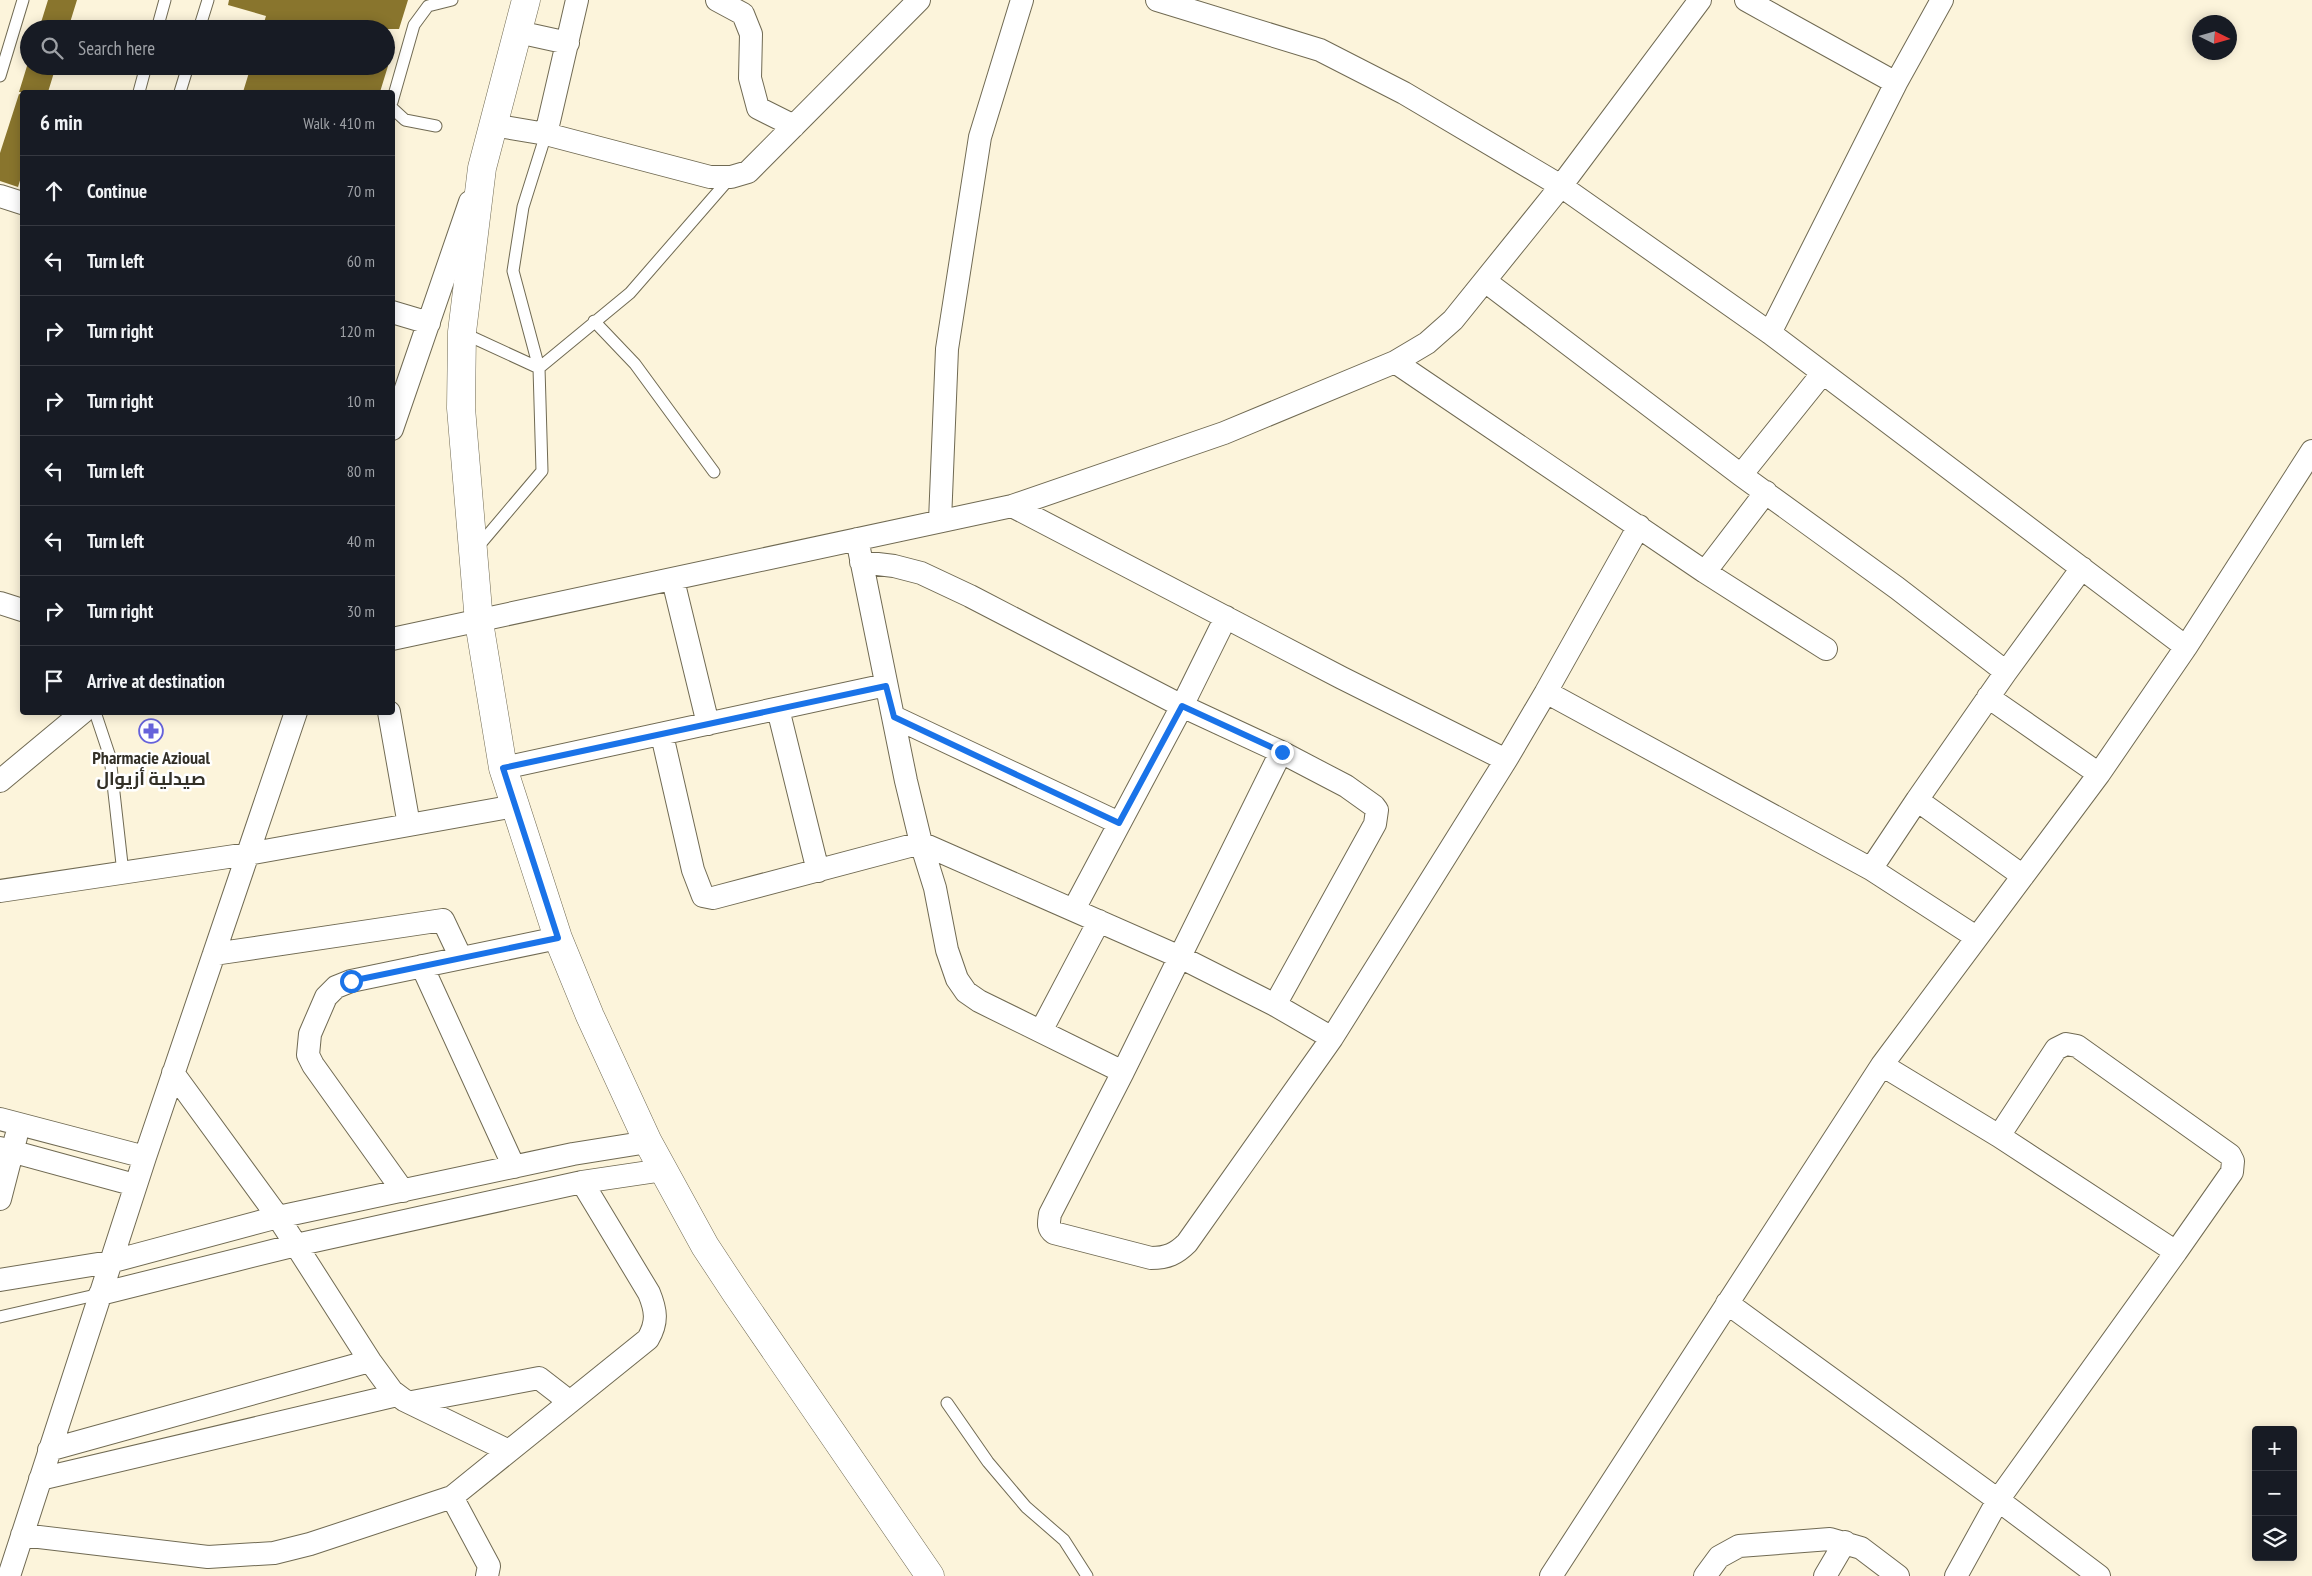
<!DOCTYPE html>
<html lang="en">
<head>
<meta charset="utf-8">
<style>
  :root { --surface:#171b24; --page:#242831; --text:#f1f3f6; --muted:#9ea1a6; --line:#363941 }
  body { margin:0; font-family:"PT Sans Narrow",Cairo,sans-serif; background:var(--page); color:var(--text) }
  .controls { position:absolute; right:15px; bottom:15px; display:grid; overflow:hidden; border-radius:5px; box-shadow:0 2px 12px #0003 }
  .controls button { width:45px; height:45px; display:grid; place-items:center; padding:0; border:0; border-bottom:1px solid var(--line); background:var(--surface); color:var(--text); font:25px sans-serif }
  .compass { position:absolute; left:2192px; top:15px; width:45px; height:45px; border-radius:50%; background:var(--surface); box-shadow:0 2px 12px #0003; rotate:95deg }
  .stop { position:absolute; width:15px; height:15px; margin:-11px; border:4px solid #1a73e8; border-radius:50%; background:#fff }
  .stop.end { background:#1a73e8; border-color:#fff; box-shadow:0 1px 5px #0008 }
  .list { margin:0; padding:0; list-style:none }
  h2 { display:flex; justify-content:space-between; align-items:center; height:65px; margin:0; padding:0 20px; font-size:21px }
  h2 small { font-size:16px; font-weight:400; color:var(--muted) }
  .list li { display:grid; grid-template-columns:32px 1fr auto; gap:15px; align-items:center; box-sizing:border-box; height:70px; padding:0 20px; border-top:1px solid var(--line) }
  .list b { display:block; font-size:19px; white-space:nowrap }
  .list em { font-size:16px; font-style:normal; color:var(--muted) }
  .icon { flex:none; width:28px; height:28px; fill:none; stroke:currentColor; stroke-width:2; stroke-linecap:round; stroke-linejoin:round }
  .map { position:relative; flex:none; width:2312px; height:1576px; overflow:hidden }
  .search { position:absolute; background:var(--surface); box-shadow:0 2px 12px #0003; left:20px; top:20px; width:375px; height:55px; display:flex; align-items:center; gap:12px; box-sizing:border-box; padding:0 18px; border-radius:28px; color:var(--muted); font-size:19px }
  .panel { position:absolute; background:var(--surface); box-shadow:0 2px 12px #0003; left:20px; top:90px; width:375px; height:625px; border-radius:5px }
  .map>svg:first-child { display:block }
</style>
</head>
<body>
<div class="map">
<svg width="2312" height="1576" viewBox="0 0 2312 1576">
  <rect width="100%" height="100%" fill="#fcf4db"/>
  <path fill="#89752d" d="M48,0h29l-9,29h-29z
    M229,0h179l-9,29h-137l4,-13 -38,-11z
    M27,66h29l-8,26h-29z
    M251,66h137l-8,26h-137z
    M19,94l3,1v79l-4,13 -18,-6v-28z"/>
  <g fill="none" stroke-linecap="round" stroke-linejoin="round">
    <g stroke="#706a53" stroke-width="13">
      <path id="lane" d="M157,29l8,-29
        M199,29l9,-29
        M0,76l23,-76
        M139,92l7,-26
        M180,92l8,-26
        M392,102l22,-77 14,-19 24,-6
        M392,108l13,12 31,6
        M546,134l-23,73 -10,64 26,97 91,-75 100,-115
        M594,321l41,43 79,108
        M463,333l76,35 3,103 -66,78
        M95,712l15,45 13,116
        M0,1317l100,-23
        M947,1403l41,59 38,45 38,33 23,36"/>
    </g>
    <g stroke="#706a53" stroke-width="24">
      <path id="street" d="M717,0l26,14 8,20 -1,44 8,30 36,18
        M1157,0l163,50 84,43 157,93 209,147 416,314
        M1746,0l150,83
        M518,32l50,11
        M493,125l53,9 164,43h21l17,-5 171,-172
        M546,134l31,-134
        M0,196l22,7
        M1485,281l256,194 156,113 109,84 -89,128 106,76
        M392,312l37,11
        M1770,333l126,-250 46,-83
        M1395,362l310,210 121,77
        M392,429l78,-227
        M1741,475l81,-101
        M940,521l7,-172 33,-212 42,-137
        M857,539l49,242 15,62 14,45 12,62 10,29 9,13 13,9 144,71 -73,142c-1,8 -3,14 4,19l97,25c16,0 25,-4 36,-15l145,-205 174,-278 -164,-82 -330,-172
        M861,562l33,4 27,7 49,23 212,110 99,46 65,34 28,20 3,4 -2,14 -100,181
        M1705,572l61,-80
        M673,580l35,144
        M0,603l22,7
        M392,639l620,-133 212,-73 171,-71 32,-19 26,-23 108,-134 139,-186
        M2006,672l76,-104
        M1546,692l93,-166
        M1988,697l111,77
        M778,709l40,162
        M389,712l20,113
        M894,717l225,106
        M662,735l31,135 10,26 10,2 208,-55 259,114 95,48 57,33
        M1506,760l40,-68 325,177 105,68
        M503,768l383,-83
        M0,781l83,-69
        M1871,869l46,-69
        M0,891l248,-37 267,-48
        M1074,909l108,-203 44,-89
        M214,954l229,-34 18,38
        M422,966l92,201
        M1041,1031l58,-110
        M1882,1065l117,71 177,116 -178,248 -42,76
        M1123,1072l158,-320
        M173,1073l105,144 92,144 22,30 12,9 105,51
        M0,1119l145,38
        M1999,1136l57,-87 10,-5 11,2 153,109 3,6 -1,11 -56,80
        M0,1148l135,37
        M582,1182l81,-12
        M403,1191l-90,-126 -5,-10 2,-21 16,-37 10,-10 15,-6 207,-43
        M0,1199l16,-62
        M0,1280l110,-18 168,-45 295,-63 75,-12
        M1727,1303l271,197 101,76
        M412,1402l127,-24 31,24
        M49,1450l321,-89
        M40,1479l357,-84
        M452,1497l37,69 -2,10
        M22,1535l186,22 66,-4 36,-9 142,-47 196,-158c10,-17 8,-29 1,-46l-67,-111 -286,63 -196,49
        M9,1576l136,-419 151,-445
        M1551,1576l331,-511 217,-291 87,-127 126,-196
        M1705,1576l14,-19 20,-11 91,-7 31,9 37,28
        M1825,1576l20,-34"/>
    </g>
    <g stroke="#706a53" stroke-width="29">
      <path id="secondary" d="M526,0l-44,168 -20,164 -1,76 18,214 24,146 55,170 32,78 58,126 57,104 31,47 194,283"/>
    </g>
    <use href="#lane" stroke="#fff" stroke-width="11"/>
    <use href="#street" stroke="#fff" stroke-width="22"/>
    <use href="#secondary" stroke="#fff" stroke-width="28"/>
  </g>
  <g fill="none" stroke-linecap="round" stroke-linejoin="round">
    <path stroke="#1a73e8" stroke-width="6" d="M351,981l207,-43 -55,-170 383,-82 8,31 225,106 63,-117 100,46"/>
  </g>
  <defs>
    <g id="pharmacy-ring" transform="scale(1.25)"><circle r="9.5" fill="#fff" stroke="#6662db" stroke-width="1.5"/><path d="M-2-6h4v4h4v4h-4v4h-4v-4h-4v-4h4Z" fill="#6662db"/></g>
  </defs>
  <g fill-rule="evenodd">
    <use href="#pharmacy-ring" x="151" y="731"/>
  </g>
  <g text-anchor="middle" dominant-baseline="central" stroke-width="5" stroke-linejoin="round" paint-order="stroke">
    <g font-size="18" font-weight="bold" fill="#333027" stroke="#fff">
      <text x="151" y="757">Pharmacie Azioual<tspan x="151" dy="21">صيدلية أزيوال</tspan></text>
    </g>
  </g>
</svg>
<div class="controls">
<button>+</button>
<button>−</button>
<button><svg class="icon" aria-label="layers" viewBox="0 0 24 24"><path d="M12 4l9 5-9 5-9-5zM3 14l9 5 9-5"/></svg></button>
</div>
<svg class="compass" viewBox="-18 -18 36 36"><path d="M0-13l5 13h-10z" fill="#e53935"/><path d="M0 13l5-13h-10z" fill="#9ea1a6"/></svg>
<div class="stop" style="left:351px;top:981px"></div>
<div class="stop end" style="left:1282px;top:752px"></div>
<div class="search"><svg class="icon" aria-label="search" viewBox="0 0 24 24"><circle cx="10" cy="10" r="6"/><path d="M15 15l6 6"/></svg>Search here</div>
<section class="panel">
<h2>6 min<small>Walk · 410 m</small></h2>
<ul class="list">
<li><svg class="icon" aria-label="ahead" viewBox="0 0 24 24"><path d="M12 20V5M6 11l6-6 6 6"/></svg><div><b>Continue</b></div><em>70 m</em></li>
<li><svg class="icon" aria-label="left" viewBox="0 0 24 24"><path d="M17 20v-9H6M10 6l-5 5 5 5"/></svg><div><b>Turn left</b></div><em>60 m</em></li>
<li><svg class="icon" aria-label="right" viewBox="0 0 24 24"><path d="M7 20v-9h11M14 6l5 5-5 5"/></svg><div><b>Turn right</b></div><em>120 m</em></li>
<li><svg class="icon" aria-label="right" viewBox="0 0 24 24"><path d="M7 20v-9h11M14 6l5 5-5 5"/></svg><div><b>Turn right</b></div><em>10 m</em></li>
<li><svg class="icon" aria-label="left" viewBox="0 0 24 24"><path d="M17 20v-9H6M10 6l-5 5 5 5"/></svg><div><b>Turn left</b></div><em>80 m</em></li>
<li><svg class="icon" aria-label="left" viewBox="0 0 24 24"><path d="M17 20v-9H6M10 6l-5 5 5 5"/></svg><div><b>Turn left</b></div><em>40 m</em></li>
<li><svg class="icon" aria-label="right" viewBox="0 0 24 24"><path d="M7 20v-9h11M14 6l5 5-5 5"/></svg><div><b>Turn right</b></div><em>30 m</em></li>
<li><svg class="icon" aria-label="arrive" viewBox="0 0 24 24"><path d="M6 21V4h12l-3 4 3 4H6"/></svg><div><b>Arrive at destination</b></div></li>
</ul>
</section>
</div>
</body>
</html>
